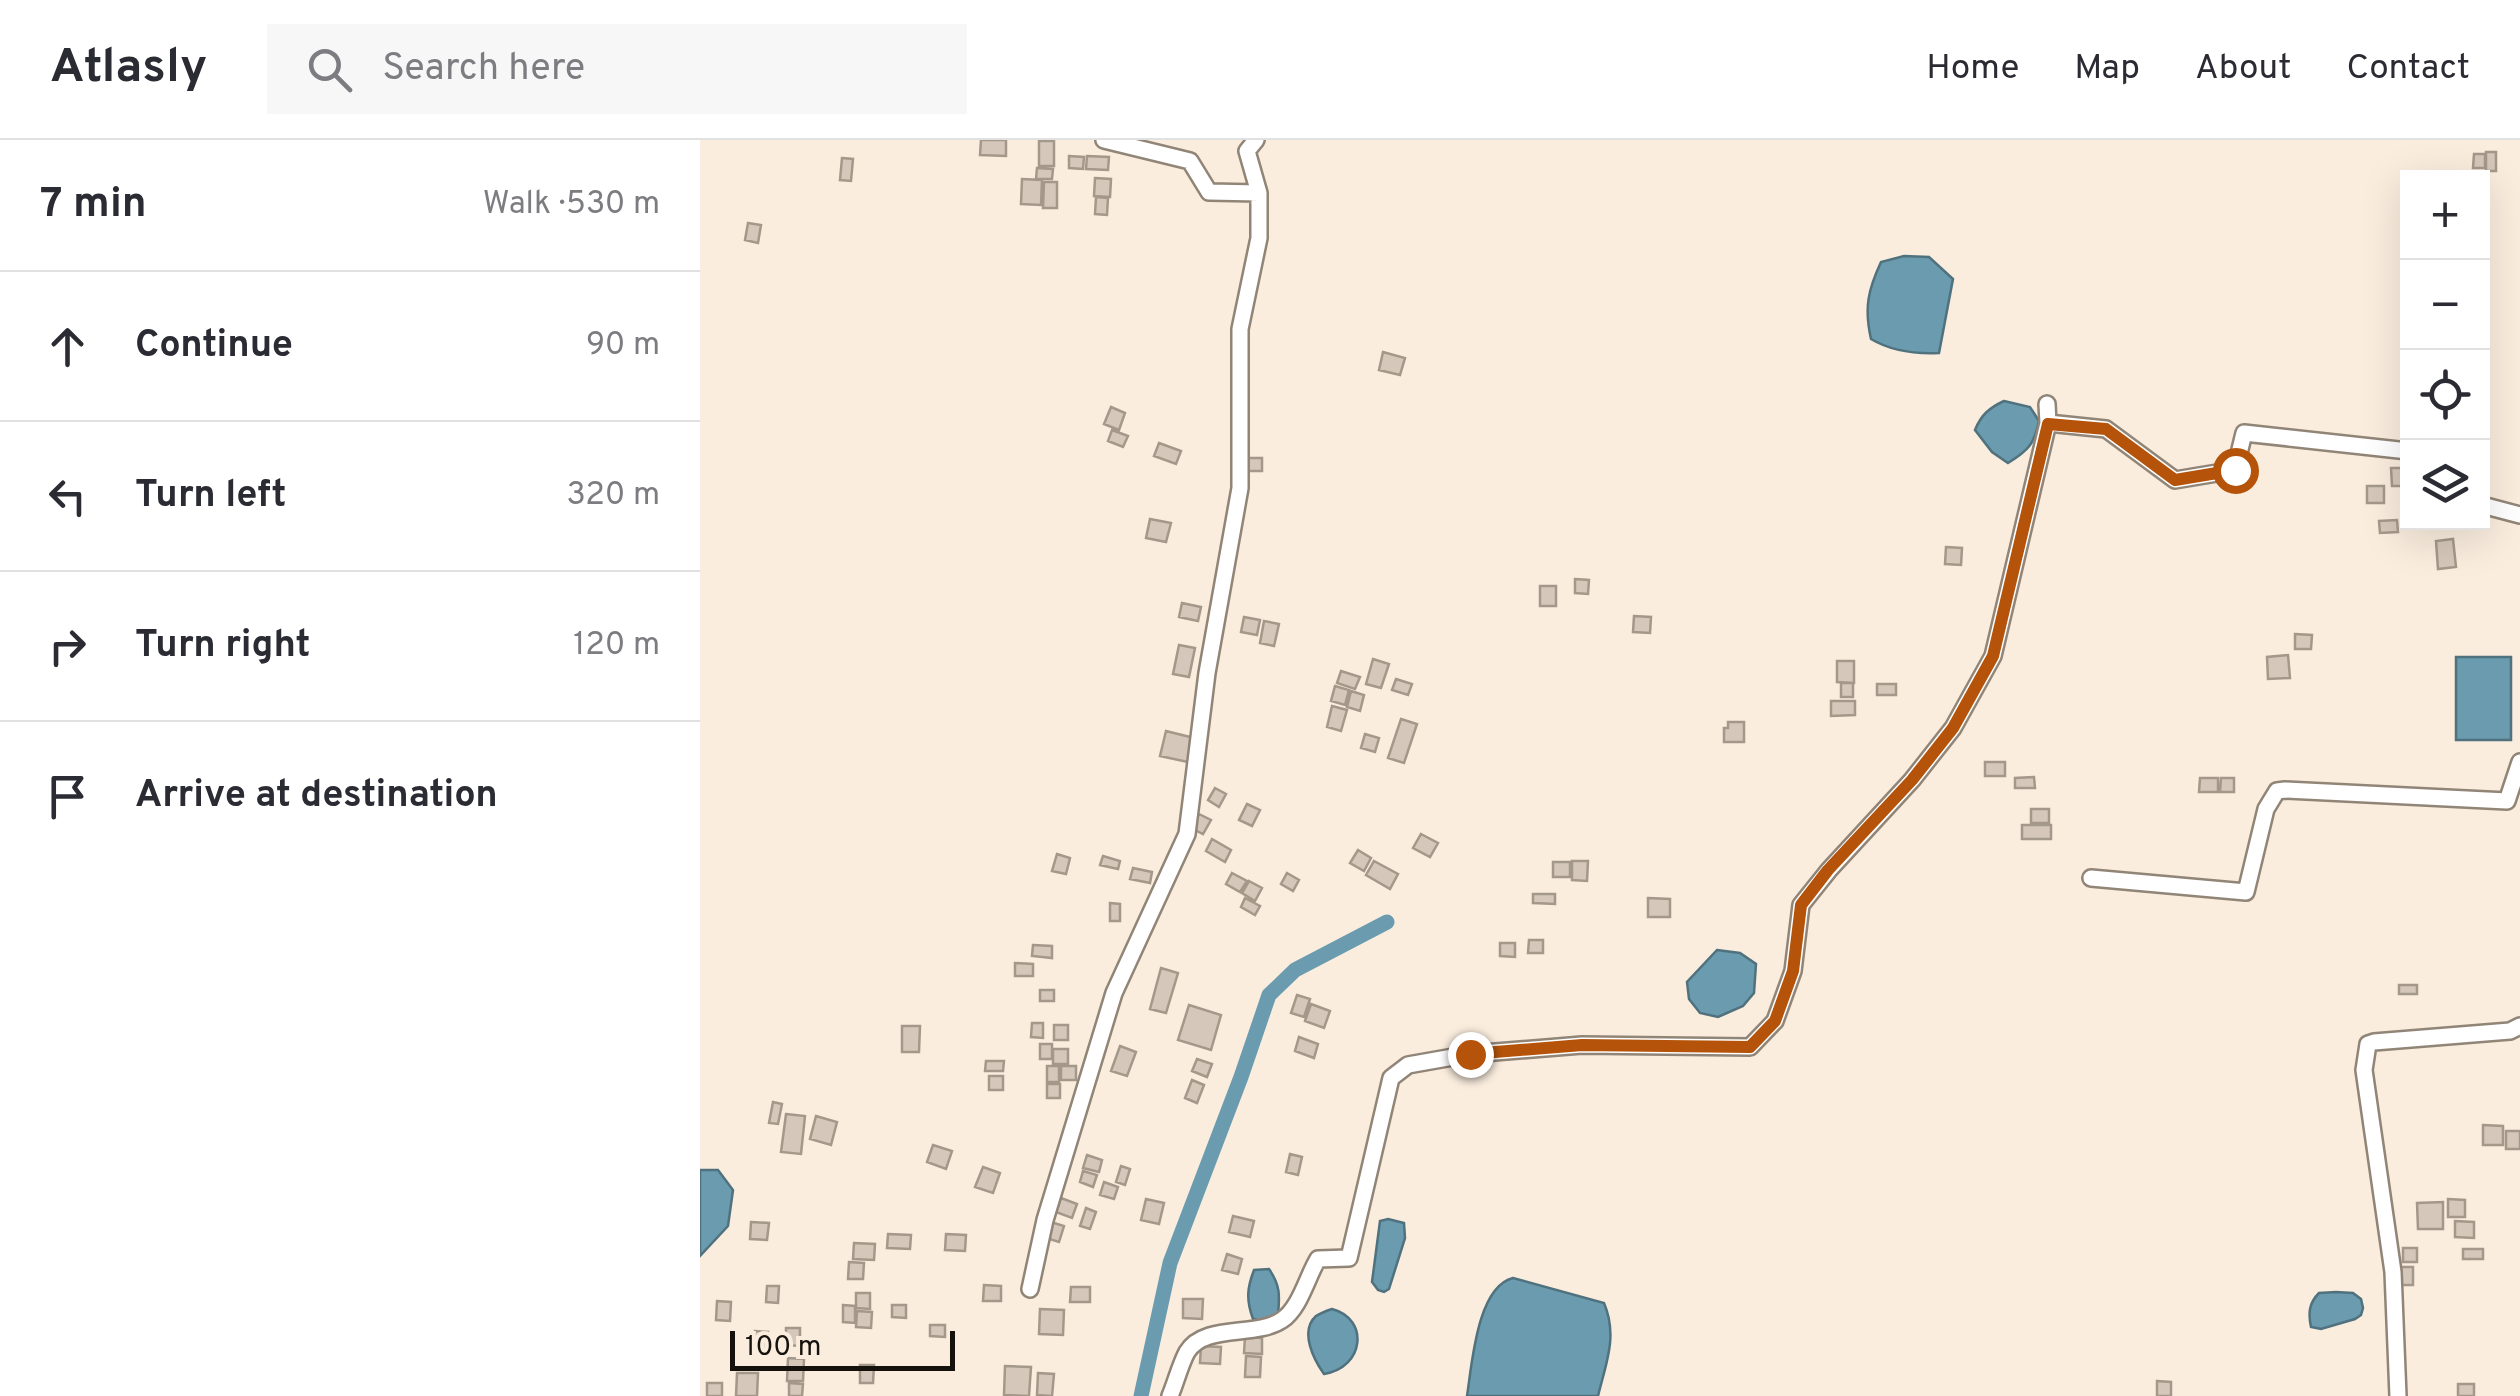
<!DOCTYPE html>
<html lang="en">
<head>
<meta charset="utf-8">
<style>
  :root { --surface:#fff; --page:#f7f7f7; --text:#2b2b33; --muted:#7c7c81; --line:#e1e1e2 }
  body { margin:0; font-family:Overpass,sans-serif; background:var(--page); color:var(--text) }
  .controls { position:absolute; right:30px; top:30px; display:grid; overflow:hidden; border-radius:0px; box-shadow:0 10px 40px #0002 }
  .controls button { width:90px; height:90px; display:grid; place-items:center; padding:0; border:0; border-bottom:2px solid var(--line); background:var(--surface); color:var(--text); font:50px sans-serif }
  .scale { position:absolute; left:30px; bottom:25px; width:225px; box-sizing:border-box; padding-left:10px; border:5px solid #15110c; border-top:0; font-size:28px; line-height:35px; white-space:nowrap; color:#15110c; -webkit-text-stroke:8px #faedde; paint-order:stroke }
  .stop { position:absolute; width:30px; height:30px; margin:-22px; border:8px solid #b45309; border-radius:50%; background:#fff }
  .stop.end { background:#b45309; border-color:#fff; box-shadow:0 2px 10px #0008 }
  .list { margin:0; padding:0; list-style:none }
  h2 { display:flex; justify-content:space-between; align-items:center; height:130px; margin:0; padding:0 40px; font-size:42px }
  h2 small { font-size:32px; font-weight:400; color:var(--muted) }
  .list li { display:grid; grid-template-columns:65px 1fr auto; gap:30px; align-items:center; box-sizing:border-box; height:150px; padding:0 40px; border-top:2px solid var(--line) }
  .list b { display:block; font-size:38px; white-space:nowrap }
  .list em { font-size:32px; font-style:normal; color:var(--muted) }
  .icon { flex:none; width:55px; height:55px; fill:none; stroke:currentColor; stroke-width:2; stroke-linecap:round; stroke-linejoin:round }
  .map { position:relative; flex:none; width:1820px; height:1256px; overflow:hidden }
  header { display:flex; align-items:center; gap:60px; box-sizing:border-box; height:140px; padding:0 50px; background:var(--surface); border-bottom:2px solid var(--line) }
  header strong { font-size:48px }
  nav { display:flex; gap:55px; margin-inline-start:auto; font-size:35px }
  .search { width:700px; height:90px; background:var(--page); display:flex; align-items:center; gap:25px; box-sizing:border-box; padding:0 35px; border-radius:0px; color:var(--muted); font-size:38px }
  main { display:flex }
  aside { flex:1; background:var(--surface) }
  .map>svg:first-child { display:block }
</style>
</head>
<body>
<header>
<strong>Atlasly</strong>
<div class="search"><svg class="icon" aria-label="search" viewBox="0 0 24 24"><circle cx="10" cy="10" r="6"/><path d="M15 15l6 6"/></svg>Search here</div>
<nav><a>Home</a><a>Map</a><a>About</a><a>Contact</a></nav>
</header>
<main>
<aside>
<h2>7 min<small>Walk · 530 m</small></h2>
<ul class="list">
<li><svg class="icon" aria-label="ahead" viewBox="0 0 24 24"><path d="M12 20V5M6 11l6-6 6 6"/></svg><div><b>Continue</b></div><em>90 m</em></li>
<li><svg class="icon" aria-label="left" viewBox="0 0 24 24"><path d="M17 20v-9H6M10 6l-5 5 5 5"/></svg><div><b>Turn left</b></div><em>320 m</em></li>
<li><svg class="icon" aria-label="right" viewBox="0 0 24 24"><path d="M7 20v-9h11M14 6l5 5-5 5"/></svg><div><b>Turn right</b></div><em>120 m</em></li>
<li><svg class="icon" aria-label="arrive" viewBox="0 0 24 24"><path d="M6 21V4h12l-3 4 3 4H6"/></svg><div><b>Arrive at destination</b></div></li>
</ul>
</aside>
<div class="map">
<svg width="1820" height="1256" viewBox="0 0 1820 1256">
  <rect width="100%" height="100%" fill="#faedde"/>
  <path fill="#6a9baf" stroke="#50727e" stroke-width="2.5" d="M1204,116l25,1 24,22 -14,74c-23,1 -48,-2 -68,-14 -7,-31 -3,-49 10,-77z
    M1304,261l26,6 9,14c-5,23 -10,29 -31,42l-16,-11 -17,-22c6,-15 14,-22 29,-29z
    M1756,517h55v83h-55z
    M1017,810l23,3 16,11 -2,29 -11,13 -25,11 -18,-4 -11,-14 -2,-17z
    M0,1030h18l15,20 -5,36 -28,30z
    M688,1079l16,4 1,15 -16,51 -5,3 -6,-2 -6,-8 8,-61z
    M569,1129c11,16 11,26 9,45l-14,7 -11,-2c-7,-19 -6,-31 1,-49z
    M813,1138l91,25c14,33 2,60 -6,93h-131c5,-32 10,-109 46,-118z
    M1636,1152l17,1 8,6 2,9 -2,7 -6,4 -34,10 -10,-2c-3,-14 -2,-24 8,-34z
    M632,1169c38,10 32,59 -8,65 -10,-14 -25,-43 -8,-58 3,-2 13,-6 16,-7z"/>
  <g fill="none" stroke-linecap="round" stroke-linejoin="round">
    <path stroke="#6a9baf" stroke-width="15" d="M441,1256l29,-133 71,-186 28,-82 26,-25 92,-48"/>
  </g>
  <path fill="#d5c8ba" stroke="#a4988a" stroke-width="2.5" d="M281,0h25v16l-26,-1z
    M339,1h15v25h-15z
    M1786,12h10v19h-10z
    M1774,14h11v14h-12z
    M369,16l15,1 -1,12 -14,-1z
    M387,16l22,1 -1,13 -22,-1z
    M142,18l11,1 -2,22 -11,-1z
    M337,28l16,1 -1,10h-16z
    M395,38l16,1 -1,18 -16,-1z
    M322,39l20,1 -1,25 -20,-1z
    M344,42h13v26h-14z
    M396,57l12,1 -1,17 -12,-1z
    M48,83l13,2 -3,18 -13,-3z
    M683,212l22,6 -5,17 -21,-5z
    M411,267l14,6 -6,17 -15,-6z
    M412,290l16,6 -5,11 -15,-6z
    M459,303l22,8 -5,13 -22,-8z
    M547,318h15v13h-15z
    M1691,328h14v18h-13z
    M1667,346h17v17h-17z
    M450,379l21,4 -5,19 -20,-4z
    M1697,380l1,12 -18,1 -1,-12z
    M1753,399l3,28 -18,2 -2,-28z
    M1246,407l16,1 -1,17 -16,-1z
    M875,439l14,1 -1,14 -13,-1z
    M840,446h16v20h-16z
    M482,463l19,4 -3,14 -19,-4z
    M934,476l17,1 -1,16 -17,-1z
    M544,477l16,3 -3,15 -16,-3z
    M564,481l15,3 -5,22 -14,-3z
    M1595,494l17,1 -1,14h-16z
    M479,505l16,3 -6,29 -16,-3z
    M1588,515l2,23 -22,1 -1,-22z
    M673,519l16,5 -8,24 -15,-4z
    M1137,521h17v22l-17,-1z
    M641,531l19,6 -5,12 -18,-6z
    M696,539l16,5 -4,11 -16,-5z
    M1141,543h12v14h-12z
    M1177,544h19v11h-19z
    M635,546l14,4 -4,15 -14,-4z
    M651,551l13,4 -4,16 -13,-4z
    M1131,561h24v14l-24,1z
    M632,566l15,4 -6,21 -14,-4z
    M701,579l16,5 -13,39 -16,-5z
    M1028,582h16v20h-20v-14h4z
    M466,591l28,7 -6,24 -28,-6z
    M665,594l14,4 -4,14 -14,-4z
    M1285,622h20v14h-20z
    M1334,637l1,11h-20v-10z
    M1500,638h18v14h-19z
    M1521,638h13v14h-14z
    M515,648l11,6 -7,13 -11,-7z
    M547,664l13,6 -8,16 -13,-6z
    M1331,669h18v14h-18z
    M499,674l12,6 -8,14 -12,-6z
    M1322,685h29v14h-29z
    M721,694l17,9 -8,14 -17,-9z
    M512,699l19,11 -6,12 -19,-11z
    M658,710l13,8 -7,13 -14,-8z
    M357,714l13,4 -4,16 -14,-3z
    M403,716l17,5 -2,8 -18,-4z
    M674,721l24,13 -8,15 -24,-14z
    M872,721h16l-1,20 -15,-1z
    M853,722h17v15h-17z
    M433,728l19,4 -2,11 -20,-4z
    M532,733l15,8 -7,11 -14,-8z
    M587,733l12,7 -6,11 -12,-7z
    M549,741l13,7 -7,13 -13,-8z
    M833,754h22v10l-22,-1z
    M545,758l15,8 -5,9 -14,-8z
    M948,758l22,1v18h-22z
    M410,763l10,1v17h-10z
    M829,800h14v13h-15z
    M800,803h15v14l-15,-1z
    M333,805l19,1v12l-20,-2z
    M315,823l18,1v12h-18z
    M461,828l17,5 -12,40 -16,-4z
    M1699,845h18v9h-18z
    M340,850h14v11h-14z
    M597,855l13,4 -6,18 -13,-4z
    M611,864l19,7 -6,17 -19,-7z
    M489,865l32,10 -10,35 -33,-10z
    M332,883h11v15l-12,-1z
    M354,885h14v15h-14z
    M202,886h18l-1,26h-17z
    M599,897l19,7 -4,14 -19,-7z
    M340,904h12v15h-12z
    M420,906l16,6 -9,24 -16,-5z
    M353,909h15v15h-15z
    M497,919l15,5 -5,13 -15,-6z
    M286,921h18l-1,10h-18z
    M347,926h12v16h-12z
    M361,926h15v14h-15z
    M289,936h14v14h-14z
    M492,940l12,5 -7,18 -12,-5z
    M347,944h13v14h-13z
    M73,962l9,2 -4,20 -9,-1z
    M86,974l19,2 -4,38 -20,-2z
    M116,976l21,6 -6,23 -21,-6z
    M1783,985l20,1v19h-20z
    M1806,991h14v18h-14z
    M233,1005l19,6 -6,18 -19,-7z
    M590,1014l12,3 -4,18 -12,-3z
    M387,1015l15,5 -3,12 -16,-4z
    M421,1026l9,3 -5,16 -9,-3z
    M283,1027l17,6 -7,20 -18,-6z
    M383,1031l14,4 -4,12 -13,-5z
    M404,1042l14,5 -4,12 -14,-4z
    M361,1058l16,6 -5,14 -16,-6z
    M446,1059l18,4 -5,21 -18,-4z
    M1748,1059l17,1v17h-17z
    M1743,1062v27h-25l-1,-26z
    M386,1068l10,4 -6,17 -10,-3z
    M533,1076l21,5 -4,16 -21,-5z
    M1755,1081l19,1v16l-19,-1z
    M51,1082l18,1 -2,17 -17,-1z
    M351,1082l13,4 -5,16 -13,-4z
    M188,1094l23,1 -1,14 -23,-1z
    M246,1094l20,1 -1,16 -20,-1z
    M154,1103l21,1 -1,16 -21,-1z
    M1703,1108h14v14h-14z
    M1763,1109h20v10h-20z
    M527,1114l15,5 -4,15 -16,-4z
    M149,1122l15,1 -1,16h-15z
    M1698,1127h15v18h-15z
    M284,1145l17,1v15h-18z
    M67,1146h12l-1,17 -12,-1z
    M371,1147h19v15h-20z
    M156,1153h14v16l-14,-1z
    M483,1159h20l-1,20 -19,-1z
    M17,1161l14,1 -1,19 -14,-1z
    M143,1165l12,1v17l-12,-1z
    M192,1165h14v13l-14,-1z
    M340,1169l24,1 -1,25 -24,-1z
    M157,1171l15,1 -1,16 -15,-1z
    M230,1185h15v12l-15,-1z
    M86,1188h14v18l-14,-1z
    M55,1191l13,1 -1,17 -13,-1z
    M545,1197l17,1v16l-18,-1z
    M501,1206l20,1 -1,17 -20,-1z
    M546,1216l15,1 -1,20h-15z
    M88,1218l16,1 -1,22h-16z
    M160,1225h14l-1,18h-13z
    M305,1226l26,1 -2,29 -25,-1z
    M37,1233h21l-1,23h-21z
    M338,1233l16,1 -2,22 -15,-1z
    M1457,1241l14,1v14h-14z
    M7,1243h15v13h-15z
    M89,1243l14,1 -1,12h-13z
    M1758,1244h16v12h-16z"/>
  <g fill="none" stroke-linecap="round" stroke-linejoin="round">
    <g stroke="#918577" stroke-width="20">
      <path id="minor" d="M404,0l86,21 19,31 50,1 -12,-42 9,-11
        M1348,283l58,6 69,51 60,-10 9,-37 164,18
        M1782,365l38,10
        M1391,738l155,14 20,-83 11,-18 8,-1 222,11 13,-39
        M330,1149l15,-69 69,-227 73,-159 20,-161 33,-185v-159l19,-91v-45
        M470,1256c6,-14 10,-31 17,-44 18,-29 68,-14 95,-32 18,-12 25,-43 36,-61l31,-1 42,-180 17,-13 62,-11 112,-9 168,2 25,-26 18,-50 8,-66 28,-35 83,-90 41,-52 40,-72 55,-233 -1,-19
        M1698,1256l-5,-124 -29,-202 4,-26 6,-2 136,-11 10,-5"/>
    </g>
    <use href="#minor" stroke="#fff" stroke-width="15"/>
  </g>
  <g fill="none" stroke-linecap="round" stroke-linejoin="round">
    <path stroke="#b45309" stroke-width="12" d="M770,914l112,-9 168,2 25,-26 18,-50 8,-66 27,-35 84,-90 41,-52 40,-72 55,-232 58,5 69,51 60,-10"/>
  </g>
</svg>
<div class="controls">
<button>+</button>
<button>−</button>
<button><svg class="icon" aria-label="locate" viewBox="0 0 24 24"><circle cx="12" cy="12" r="6"/><path d="M12 2v4M12 18v4M2 12h4M18 12h4"/></svg></button>
<button><svg class="icon" aria-label="layers" viewBox="0 0 24 24"><path d="M12 4l9 5-9 5-9-5zM3 14l9 5 9-5"/></svg></button>
</div>
<div class="scale">100 m</div>
<div class="stop" style="left:1535px;top:330px"></div>
<div class="stop end" style="left:770px;top:914px"></div>
</div>
</main>
</body>
</html>
